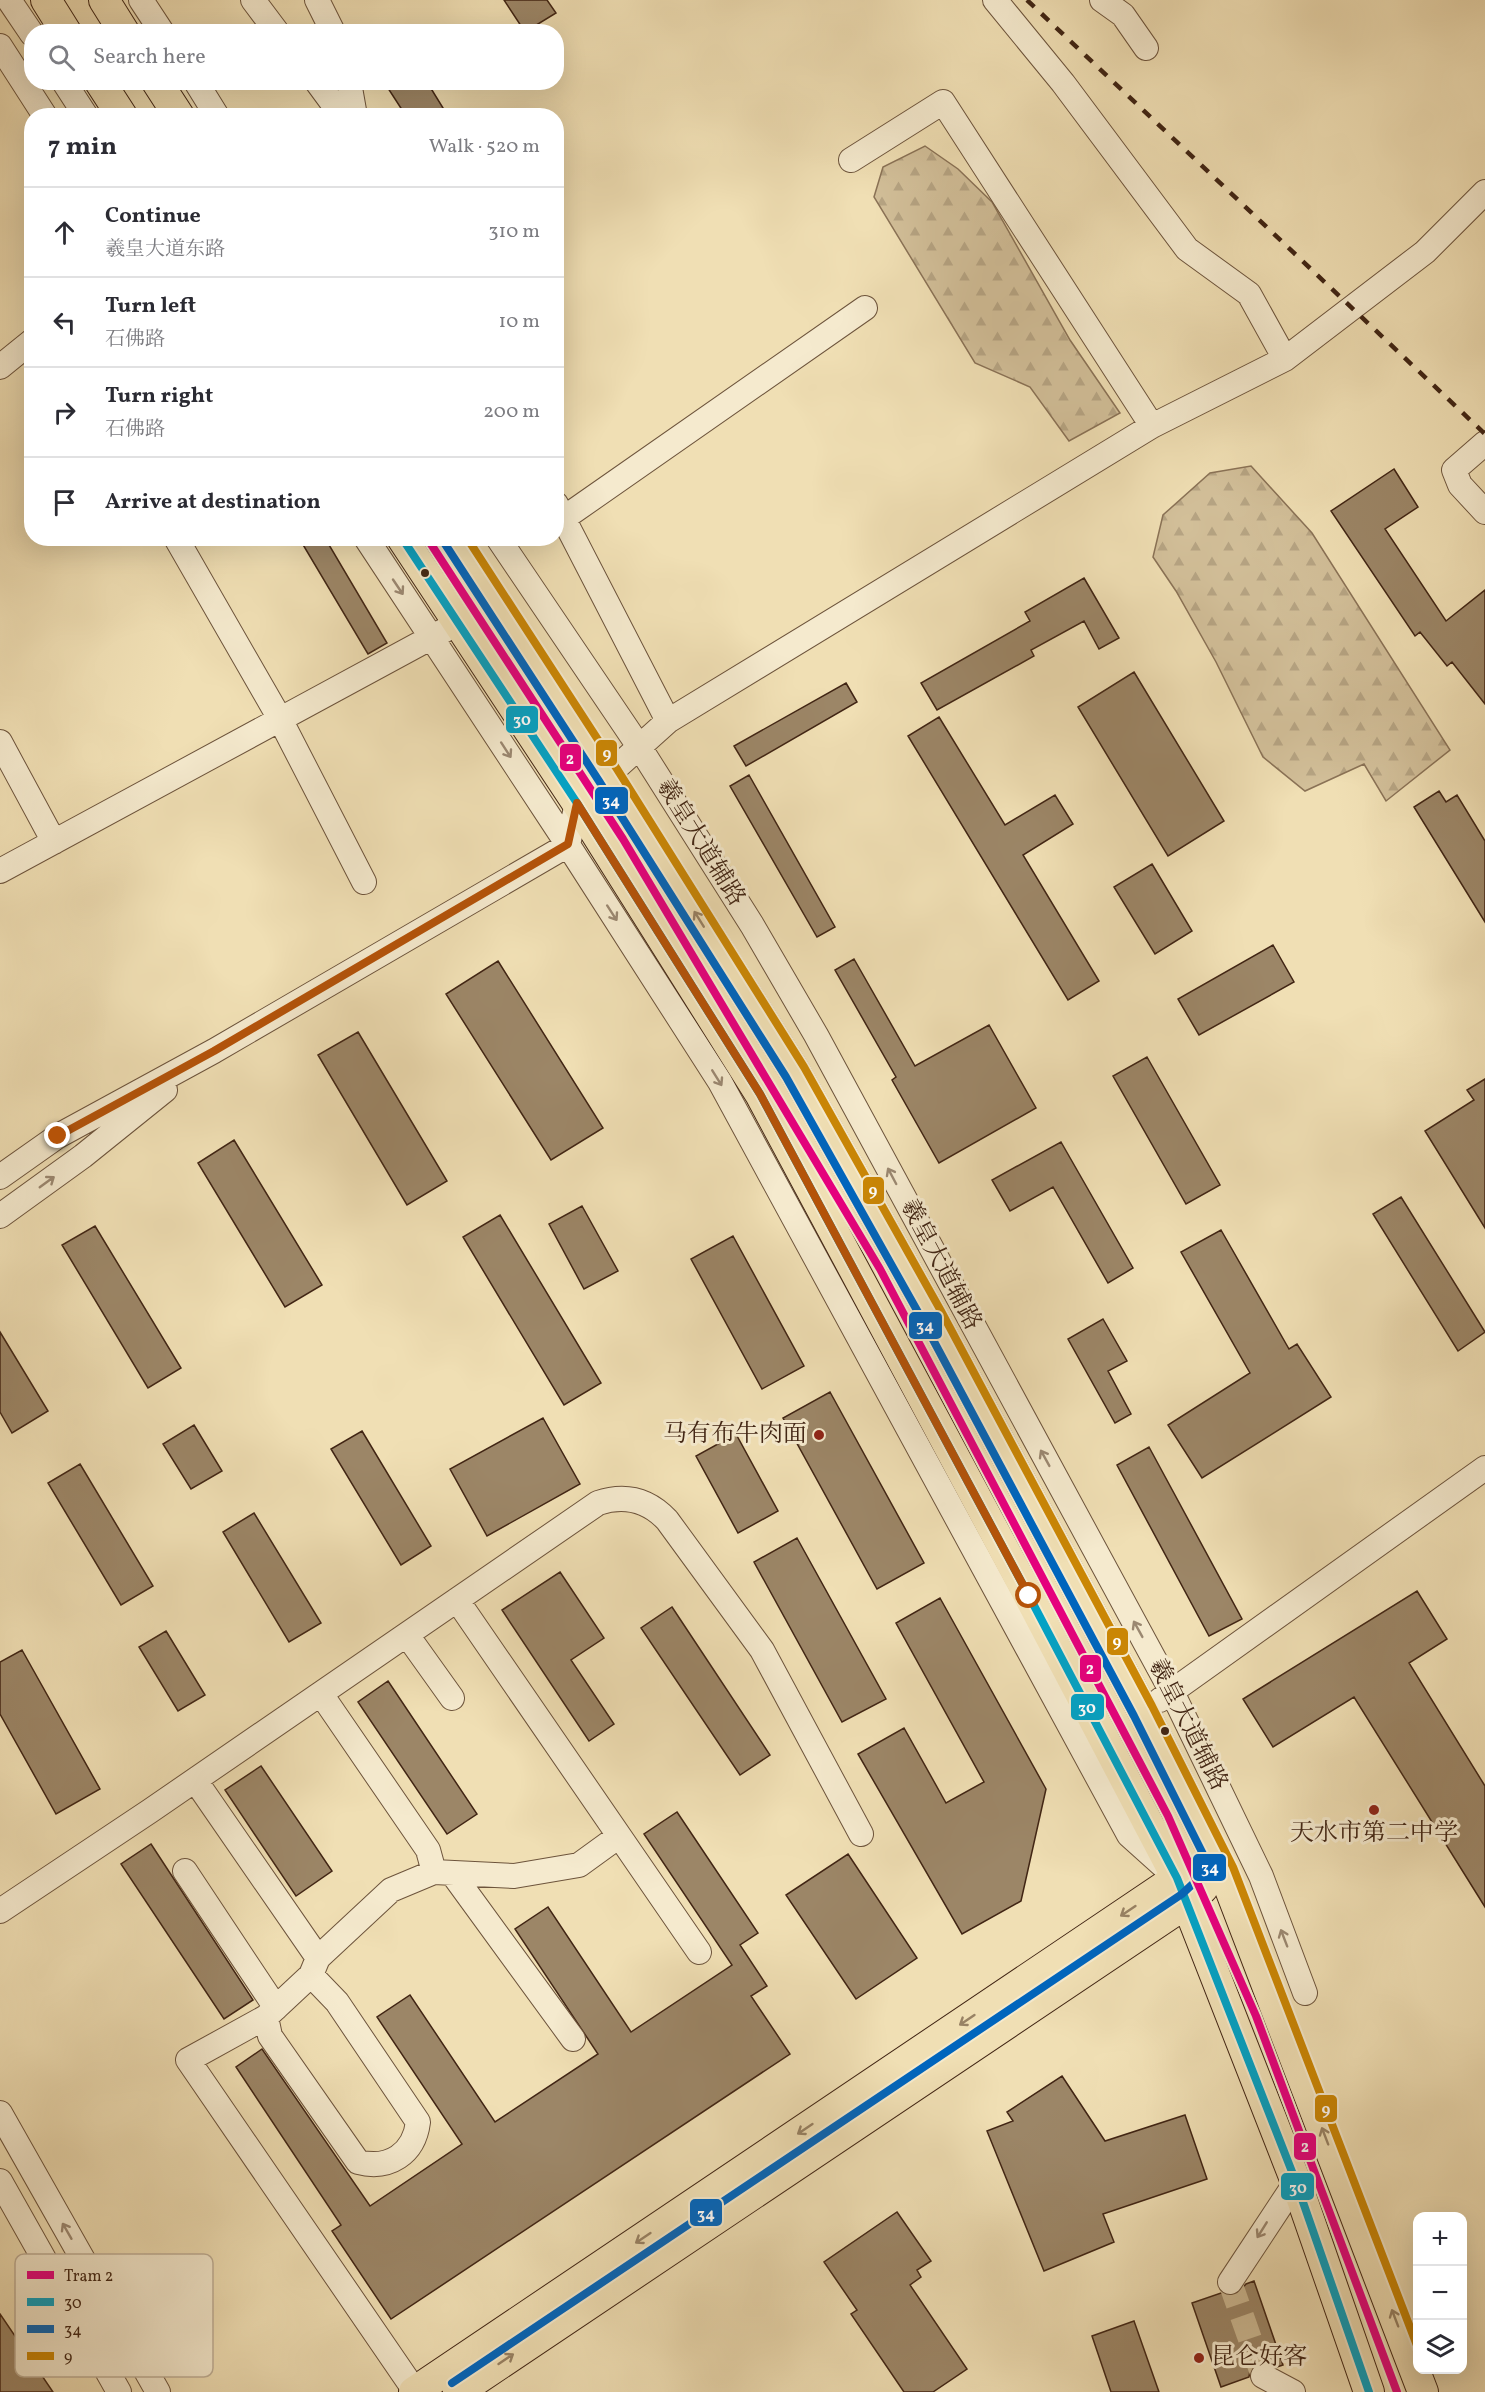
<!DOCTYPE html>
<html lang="en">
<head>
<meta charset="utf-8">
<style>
  :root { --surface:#fff; --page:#f7f7f7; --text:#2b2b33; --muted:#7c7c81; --line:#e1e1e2 }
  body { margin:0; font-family:Vollkorn,"Noto Serif SC",serif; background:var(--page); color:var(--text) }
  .controls { position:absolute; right:18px; bottom:18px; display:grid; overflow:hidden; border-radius:12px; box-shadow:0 6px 24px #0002 }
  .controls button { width:54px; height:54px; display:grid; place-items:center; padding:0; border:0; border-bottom:2px solid var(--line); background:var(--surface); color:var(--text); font:30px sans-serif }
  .stop { position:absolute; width:18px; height:18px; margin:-14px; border:4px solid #b45309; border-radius:50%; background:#fff }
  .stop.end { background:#b45309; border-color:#fff; box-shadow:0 2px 6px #0008 }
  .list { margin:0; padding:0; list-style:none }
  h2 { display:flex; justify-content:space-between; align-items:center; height:78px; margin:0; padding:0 24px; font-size:26px }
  h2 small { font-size:20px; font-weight:400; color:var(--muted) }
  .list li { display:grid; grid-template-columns:39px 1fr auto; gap:18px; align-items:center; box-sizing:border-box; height:90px; padding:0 24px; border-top:2px solid var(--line) }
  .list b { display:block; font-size:22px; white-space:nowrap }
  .list p { margin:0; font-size:20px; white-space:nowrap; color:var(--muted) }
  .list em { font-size:20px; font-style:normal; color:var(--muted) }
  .icon { flex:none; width:33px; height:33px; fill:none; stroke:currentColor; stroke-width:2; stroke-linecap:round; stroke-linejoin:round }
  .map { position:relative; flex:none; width:1485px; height:2392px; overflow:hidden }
  .search { position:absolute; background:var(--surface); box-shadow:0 6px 24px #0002; left:24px; top:24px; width:540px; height:66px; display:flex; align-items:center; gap:15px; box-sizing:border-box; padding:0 21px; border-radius:24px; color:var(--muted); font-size:22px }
  .panel { position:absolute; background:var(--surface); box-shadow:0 6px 24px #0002; left:24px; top:108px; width:540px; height:438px; border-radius:24px }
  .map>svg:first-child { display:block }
</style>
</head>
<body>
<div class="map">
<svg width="1485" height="2392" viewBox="0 0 1485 2392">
  <defs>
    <pattern id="forest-firs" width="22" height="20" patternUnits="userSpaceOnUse" patternTransform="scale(1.5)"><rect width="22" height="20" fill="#d2bf99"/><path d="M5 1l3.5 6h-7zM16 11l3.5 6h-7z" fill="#b6a483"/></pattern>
  </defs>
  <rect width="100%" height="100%" fill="#f0dfb4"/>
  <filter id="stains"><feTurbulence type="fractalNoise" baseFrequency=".00333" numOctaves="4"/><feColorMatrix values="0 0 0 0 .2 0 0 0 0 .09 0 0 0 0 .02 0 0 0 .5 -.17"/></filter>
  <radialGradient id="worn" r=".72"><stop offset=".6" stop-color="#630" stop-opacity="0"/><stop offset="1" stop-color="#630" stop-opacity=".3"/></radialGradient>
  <path fill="url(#forest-firs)" stroke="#8a7256" stroke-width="1.5" d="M925,146l33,23 34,33 78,138 50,73 -51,28 -39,-54 -55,-24 -101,-166 9,-30z
    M1251,466l61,67 138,217 -64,51 -22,-37 -59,27 -42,-34 -47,-95 -40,-71 -23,-34 10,-42 47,-42z"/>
  <path fill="#9c8667" stroke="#412514" stroke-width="1.5" d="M504,0h43l9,13 -31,19z
    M384,82h43l21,34h-42z
    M1394,469l24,38 -33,22 61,92 39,-31v114l-33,-42 -5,4 -27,-34 -5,4 -84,-125z
    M299,538h26l62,105 -19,11z
    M1084,578l35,60 -20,11 -15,-28 -53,29 3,6 -97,54 -16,-27 109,-62 -5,-9z
    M1134,672l90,149 -56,35 -90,-149z
    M846,683l11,19 -111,64 -12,-20z
    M939,717l66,108 50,-30 18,29 -50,31 76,126 -31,19 -160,-264z
    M749,775l86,152 -18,10 -87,-151z
    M1439,791l7,11 11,-7 28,46v81l-71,-115z
    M1152,864l40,67 -37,23 -41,-67z
    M1273,945l21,37 -95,53 -21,-36z
    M854,959l61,107 74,-41 47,83 -97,55 -47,-83 4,-3 -61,-107z
    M498,961l105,167 -52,32 -105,-166z
    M358,1032l89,149 -40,24 -89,-150z
    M1147,1057l73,128 -34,19 -73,-128z
    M1485,1079v149l-60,-97 49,-31 -7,-10z
    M234,1140l88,145 -37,22 -87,-144z
    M1061,1142l72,126 -25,15 -55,-96 -43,24 -18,-31z
    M1401,1197l84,135 -27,19 -85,-137z
    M582,1206l36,65 -34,18 -35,-65z
    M500,1215l101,168 -37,22 -101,-168z
    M95,1226l86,142 -33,20 -86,-143z
    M1221,1230l68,119 8,-5 34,53 -129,81 -34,-53 82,-52 -69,-121z
    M733,1236l71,130 -42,23 -71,-130z
    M1103,1319l24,42 -19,10 23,43 -16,9 -47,-84z
    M0,1332l48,79 -36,22 -12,-21z
    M830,1392l94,171 -47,26 -94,-171z
    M543,1418l37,66 -93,52 -37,-67z
    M194,1425l28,46 -31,18 -28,-45z
    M362,1431l69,115 -30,19 -70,-116z
    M736,1434l42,77 -40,22 -42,-77z
    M1149,1447l93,172 -33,17 -92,-171z
    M80,1464l73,122 -32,19 -73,-122z
    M254,1513l67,110 -32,19 -66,-110z
    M797,1538l89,161 -44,23 -88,-160z
    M560,1572l44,66 -33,22 43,64 -25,17 -87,-131z
    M1417,1591l30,48 -38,24 76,123v121l-131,-210 -81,50 -30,-48z
    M940,1598l106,191 -25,112 -59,33 -104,-180 46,-26 42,75 38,-21 -88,-159z
    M672,1607l98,148 -30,20 -99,-147z
    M166,1631l39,64 -27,16 -39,-64z
    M22,1650l78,139 -44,25 -56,-100v-52z
    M388,1681l89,133 -30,20 -89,-132z
    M261,1766l71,105 -36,25 -71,-106z
    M677,1812l81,121 -18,12 27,41 -16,10 39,58 -399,265 -59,-88 9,-6 -105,-158 26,-18 108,157 92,-62 -85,-127 33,-22 85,127 103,-68 -83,-125 33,-22 83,125 101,-67 -88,-131z
    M151,1844l102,156 -29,19 -103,-155z
    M848,1854l69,104 -61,41 -70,-104z
    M1062,2076l43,65 80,-26 22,64 -104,35 11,28 -70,29 -57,-140 26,-10 -6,-9z
    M897,2212l34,49 -14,9 4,7 -11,8 57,84 -34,23h-29l-53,-78 6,-4 -33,-48z
    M1254,2281l29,84 -6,2 -14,-5 -7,2 -6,6 -1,7 -28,10 -29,-84 29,-10 8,3 7,-1 10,-11z
    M0,2314l53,78h-53z
    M1134,2321l25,71h-48l-19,-56z"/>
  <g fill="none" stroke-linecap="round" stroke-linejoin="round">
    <path stroke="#cdba94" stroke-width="24" stroke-dasharray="24 12" stroke-linecap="butt" d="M1230,2282l33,94"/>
    <g stroke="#6d543c" stroke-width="26">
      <path id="minor" d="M9,0l23,34
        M141,0l21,32
        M253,0l24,32
        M317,0l16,32
        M995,0l68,83 124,166 62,45 36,65
        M1102,0l21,15 23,33
        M0,46l45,70
        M64,82l22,34
        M196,82l21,34
        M317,82l25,34
        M349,82l6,34
        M851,160l92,-58 209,324
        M0,367l32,-26
        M1485,443l-31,27 6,15 25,27
        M564,518l301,-210
        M176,538l104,181 84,163
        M366,538l202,307 152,237 409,753 39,35
        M498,538l142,210 112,177 64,110 356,657 89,184 44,117
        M668,721l484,-295 133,-67 140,-107 60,-60
        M0,742l54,100
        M0,871l445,-241
        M0,1177l58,-41 156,-85 354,-206 9,-42 91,-82 -112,-217
        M0,1216l83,-60 82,-66
        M457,1600l242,352
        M407,1635l45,63
        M321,1694l107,156 6,22
        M1160,1700l325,-232
        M195,1780l123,178
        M185,1871l91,137
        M452,1873l121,166
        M0,1911l150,-100 448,-308c27,-9 50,-3 69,17l95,130 99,184
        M266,2017l4,19 88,126c31,8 56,-8 60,-40l-81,-120 -26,-27
        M0,2113l158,279
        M0,2181l119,211
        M1230,2282l66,-100
        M1263,2376l30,16
        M415,2391l-227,-331 78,-43 45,-42 7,-17 73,-68 43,-18 80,4 65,-11 40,-29"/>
    </g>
    <g stroke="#412514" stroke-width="32">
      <path id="major" d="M46,0l20,32
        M104,0l20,32
        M100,82l22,34
        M157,82l22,34
        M402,538l175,265 183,291 269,502 148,282 119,304 73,210
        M454,538l154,237 187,297 137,244 211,395 80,160 200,521
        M414,2392l763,-514 46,-7
        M458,2392l730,-490 15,-14"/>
    </g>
    <use href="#minor" stroke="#f5eace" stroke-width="24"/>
    <use href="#major" stroke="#f0dfb4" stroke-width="30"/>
    <path stroke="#412514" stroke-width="4.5" stroke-dasharray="10 10" stroke-linecap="butt" d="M1027,0l458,434"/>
    <g stroke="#f5eace" stroke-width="12">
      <path id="bus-1" d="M402,538l175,265 183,291 269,502 148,282 119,304 73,210"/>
    </g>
    <g stroke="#f5eace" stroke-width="12">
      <path id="bus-2" d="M445,544l154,237 187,296 137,244 211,395 76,152 -28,26 -730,489"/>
    </g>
    <g stroke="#f5eace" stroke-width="12">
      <path id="bus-3" d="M467,538l150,231 187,298 137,244 211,395 81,161 185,481"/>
    </g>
    <use href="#bus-1" stroke="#03a2c5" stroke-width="8"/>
    <use href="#bus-2" stroke="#0065bd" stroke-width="8"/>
    <use href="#bus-3" stroke="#ca8605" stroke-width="8"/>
    <g stroke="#f5eace" stroke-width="12">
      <path id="tram-1" d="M427,538l196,301 257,430 288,547 88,200 141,376"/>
    </g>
    <use href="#tram-1" stroke="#e5007d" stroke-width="8"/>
  </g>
  <defs><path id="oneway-shaft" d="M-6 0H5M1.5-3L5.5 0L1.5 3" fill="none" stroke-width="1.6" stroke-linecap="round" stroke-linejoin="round" transform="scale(1.5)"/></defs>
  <g stroke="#9b8871">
    <use href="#oneway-shaft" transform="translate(398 587) rotate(56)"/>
    <use href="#oneway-shaft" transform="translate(506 750) rotate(57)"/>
    <use href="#oneway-shaft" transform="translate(612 913) rotate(57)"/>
    <use href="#oneway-shaft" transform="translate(717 1078) rotate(58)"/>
    <use href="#oneway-shaft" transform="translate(892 1176) rotate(-118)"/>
    <use href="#oneway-shaft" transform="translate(47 1182) rotate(-36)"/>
    <use href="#oneway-shaft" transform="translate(1045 1458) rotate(-119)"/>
    <use href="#oneway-shaft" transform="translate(1138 1629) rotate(-119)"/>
    <use href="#oneway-shaft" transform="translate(1284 1938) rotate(-111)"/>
    <use href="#oneway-shaft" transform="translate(1262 2230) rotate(122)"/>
    <use href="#oneway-shaft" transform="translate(67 2231) rotate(-120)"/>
  </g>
  <g stroke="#988264">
    <use href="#oneway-shaft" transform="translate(699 919) rotate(-122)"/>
    <use href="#oneway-shaft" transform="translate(1128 1911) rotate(146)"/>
    <use href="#oneway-shaft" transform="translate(967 2020) rotate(146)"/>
    <use href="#oneway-shaft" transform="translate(805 2129) rotate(146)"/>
    <use href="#oneway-shaft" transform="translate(1325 2136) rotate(-111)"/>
    <use href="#oneway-shaft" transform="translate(643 2238) rotate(146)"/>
    <use href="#oneway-shaft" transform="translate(1395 2318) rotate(-111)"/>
    <use href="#oneway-shaft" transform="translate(506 2359) rotate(-34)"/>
  </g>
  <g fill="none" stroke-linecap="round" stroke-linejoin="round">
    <path stroke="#b45309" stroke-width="8" d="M58,1136l156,-85 354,-207 9,-41 183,291 269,502"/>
  </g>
  <g fill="#412514" stroke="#f5eace" stroke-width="2">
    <circle cx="425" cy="573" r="5"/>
    <circle cx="1165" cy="1731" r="5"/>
  </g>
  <g fill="#8f2418" stroke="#f5eace" stroke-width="2">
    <circle cx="819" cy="1435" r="6"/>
    <circle cx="1374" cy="1810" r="6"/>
    <circle cx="1199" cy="2358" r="6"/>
  </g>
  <g text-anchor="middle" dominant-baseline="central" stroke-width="6" stroke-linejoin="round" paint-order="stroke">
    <g font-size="24" fill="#412514" stroke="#f5eace">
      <text transform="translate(700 843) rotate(58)">羲皇大道辅路</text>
      <text transform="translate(940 1265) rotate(62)">羲皇大道辅路</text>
      <text transform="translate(1187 1725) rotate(63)">羲皇大道辅路</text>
    </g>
    <g font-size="24" fill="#412514" stroke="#f5eace" text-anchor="end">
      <text x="807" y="1435">马有布牛肉面</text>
      <text x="1374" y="1834" text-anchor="middle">天水市第二中学</text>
      <text x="1211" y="2358" text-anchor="start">昆仑好客</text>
    </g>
  </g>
  <rect x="15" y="2254" width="198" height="123" rx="9" fill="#f5eace" stroke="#bfaf96" stroke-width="1.5"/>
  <rect x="27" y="2271" width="27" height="8" fill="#e5007d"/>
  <rect x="27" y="2298" width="27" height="8" fill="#03a2c5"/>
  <rect x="27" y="2325" width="27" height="8" fill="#0065bd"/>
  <rect x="27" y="2352" width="27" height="8" fill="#ca8605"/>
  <g font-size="16" fill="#412514">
    <text x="64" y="2281">Tram 2</text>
    <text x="64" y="2308">30</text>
    <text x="64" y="2335">34</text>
    <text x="64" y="2362">9</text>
  </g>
  <g stroke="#f5eace" stroke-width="2">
    <rect x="505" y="705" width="34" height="29" rx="6" fill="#03a2c5"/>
    <rect x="595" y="739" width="23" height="28" rx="6" fill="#ca8605"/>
    <rect x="559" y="743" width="23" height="29" rx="6" fill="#e5007d"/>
    <rect x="594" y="786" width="35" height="29" rx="6" fill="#0065bd"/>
    <rect x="862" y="1176" width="23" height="29" rx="6" fill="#ca8605"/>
    <rect x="908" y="1311" width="35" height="29" rx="6" fill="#0065bd"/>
    <rect x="1106" y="1627" width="23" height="29" rx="6" fill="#ca8605"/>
    <rect x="1079" y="1654" width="23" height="29" rx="6" fill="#e5007d"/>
    <rect x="1070" y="1693" width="35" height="28" rx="6" fill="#03a2c5"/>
    <rect x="1192" y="1853" width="35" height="29" rx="6" fill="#0065bd"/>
    <rect x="1314" y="2094" width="24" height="29" rx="6" fill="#ca8605"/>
    <rect x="1293" y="2132" width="24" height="29" rx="6" fill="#e5007d"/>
    <rect x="1280" y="2172" width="35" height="29" rx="6" fill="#03a2c5"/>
    <rect x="689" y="2198" width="34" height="29" rx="6" fill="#0065bd"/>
  </g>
  <g font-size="16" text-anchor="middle" font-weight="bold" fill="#fff">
    <text x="522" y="725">30</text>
    <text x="607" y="759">9</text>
    <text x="570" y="764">2</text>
    <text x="611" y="806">34</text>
    <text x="873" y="1196">9</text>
    <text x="925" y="1331">34</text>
    <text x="1117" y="1647">9</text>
    <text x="1090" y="1674">2</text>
    <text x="1087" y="1713">30</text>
    <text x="1210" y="1873">34</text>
    <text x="1326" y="2115">9</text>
    <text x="1305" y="2152">2</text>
    <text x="1298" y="2193">30</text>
    <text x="706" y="2219">34</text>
  </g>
  <rect width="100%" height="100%" filter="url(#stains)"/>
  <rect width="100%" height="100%" fill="url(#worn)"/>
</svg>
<div class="controls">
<button>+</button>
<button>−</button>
<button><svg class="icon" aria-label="layers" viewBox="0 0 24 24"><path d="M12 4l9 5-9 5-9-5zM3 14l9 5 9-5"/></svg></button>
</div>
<div class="stop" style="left:1029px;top:1596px"></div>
<div class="stop end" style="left:58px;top:1136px"></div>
<div class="search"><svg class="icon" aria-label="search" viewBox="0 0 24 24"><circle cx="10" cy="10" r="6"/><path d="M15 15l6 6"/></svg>Search here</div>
<section class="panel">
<h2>7 min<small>Walk · 520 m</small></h2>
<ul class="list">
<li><svg class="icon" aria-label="ahead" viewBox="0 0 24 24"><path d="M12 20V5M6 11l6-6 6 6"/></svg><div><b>Continue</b><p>羲皇大道东路</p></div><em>310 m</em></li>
<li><svg class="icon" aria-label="left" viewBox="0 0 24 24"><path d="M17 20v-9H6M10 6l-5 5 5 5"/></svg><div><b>Turn left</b><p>石佛路</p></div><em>10 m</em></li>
<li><svg class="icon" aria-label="right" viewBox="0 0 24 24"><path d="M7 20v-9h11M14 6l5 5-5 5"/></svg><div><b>Turn right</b><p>石佛路</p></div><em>200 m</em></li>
<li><svg class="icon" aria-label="arrive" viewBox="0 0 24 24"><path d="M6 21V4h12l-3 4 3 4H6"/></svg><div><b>Arrive at destination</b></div></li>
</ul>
</section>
</div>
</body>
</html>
